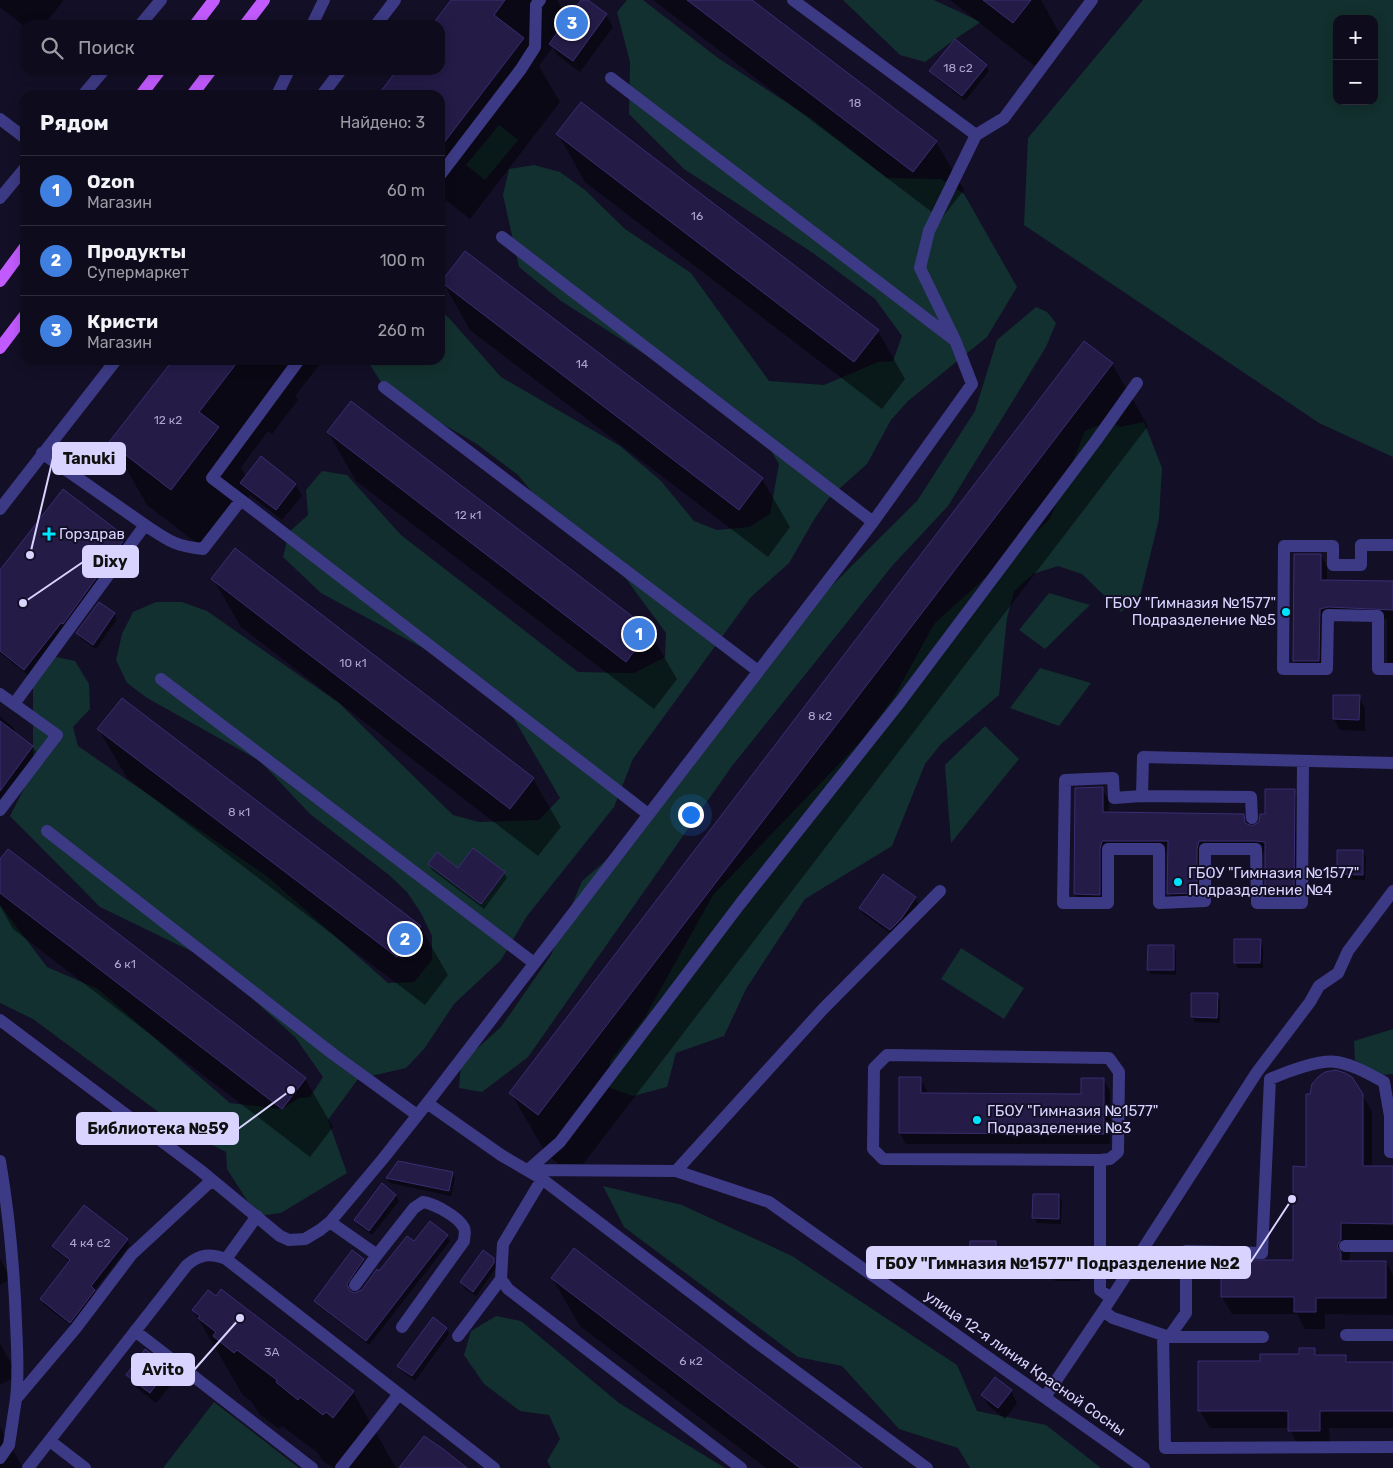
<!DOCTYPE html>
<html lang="ru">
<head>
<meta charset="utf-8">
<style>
  :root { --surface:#0e0b1c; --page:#1c1929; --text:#f1f3f6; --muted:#9b9ba3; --line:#2e2b3b; --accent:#00e5ff }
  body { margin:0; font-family:Rubik,sans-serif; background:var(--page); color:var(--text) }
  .controls { position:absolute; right:15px; top:15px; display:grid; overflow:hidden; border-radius:10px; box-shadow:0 2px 12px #0003 }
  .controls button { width:45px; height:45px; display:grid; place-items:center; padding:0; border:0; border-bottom:1px solid var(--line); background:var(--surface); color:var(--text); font:25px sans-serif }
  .you { position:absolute; left:690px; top:814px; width:18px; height:18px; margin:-12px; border:4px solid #fff; border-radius:50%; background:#1a73e8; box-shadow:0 0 0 8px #1a73e833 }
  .badge { display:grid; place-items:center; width:32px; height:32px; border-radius:50%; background:var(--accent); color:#fff; font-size:16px; font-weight:700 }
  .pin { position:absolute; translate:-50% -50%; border:2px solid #fff; box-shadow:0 1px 5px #0006 }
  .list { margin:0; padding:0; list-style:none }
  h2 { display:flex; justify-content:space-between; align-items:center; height:65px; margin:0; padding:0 20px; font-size:21px }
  h2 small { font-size:16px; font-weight:400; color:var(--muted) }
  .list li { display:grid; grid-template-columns:32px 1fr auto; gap:15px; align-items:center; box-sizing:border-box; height:70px; padding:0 20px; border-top:1px solid var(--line) }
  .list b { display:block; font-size:19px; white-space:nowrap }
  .list p { margin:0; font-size:16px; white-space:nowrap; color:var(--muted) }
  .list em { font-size:16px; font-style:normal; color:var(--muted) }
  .icon { flex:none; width:28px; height:28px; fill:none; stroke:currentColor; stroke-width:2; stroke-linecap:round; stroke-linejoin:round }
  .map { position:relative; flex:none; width:1393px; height:1468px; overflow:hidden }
  .search { position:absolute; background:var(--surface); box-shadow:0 2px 12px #0003; left:20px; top:20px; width:425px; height:55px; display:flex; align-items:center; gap:12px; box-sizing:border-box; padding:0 18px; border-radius:15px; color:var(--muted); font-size:19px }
  .panel { position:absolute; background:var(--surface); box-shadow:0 2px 12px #0003; left:20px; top:90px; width:425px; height:275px; border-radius:15px }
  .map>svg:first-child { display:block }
</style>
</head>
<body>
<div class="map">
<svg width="1393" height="1468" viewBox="0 0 1393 1468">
  <rect width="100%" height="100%" fill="#130f26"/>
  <path fill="#12302f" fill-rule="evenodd" d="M627,0h16l75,58 94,61 75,59 54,1 23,15 53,93 -30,50 -79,64 -17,19 -24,44 -38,34 -14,20 -26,45 -38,34 -118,162 -19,48 -87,109 -26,44 -47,44 -30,45 -18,19 -48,11 -30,41 19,53 -66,40 -24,3 -30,-47 -1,-17 -42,-21 -151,-112 -33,-16v-98l47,62 51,22 132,114 52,6 17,-11 11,-1 13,-20 -28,-40 -76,-68 -22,-15 -97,-47 -90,-91 23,-45v-94l14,-22 28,6 14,23 1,25 -17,18 5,19 190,131 120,106 26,-1 18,-22v-24l-11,-23 -14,-21 -18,-17 -79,-61 -50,-53 -113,-63 -20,-15 -11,-23 6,-26 11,-22 23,-10h26l25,9 132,92 114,112 26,7 60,-2 21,-22 -57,-98 -19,-19 -163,-88 -38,-36 6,-25 19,-17 -2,-25 16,-19 25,4 54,60 177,137 56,1 31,-16 1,-24 -45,-61 -77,-65 -26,-32 -41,-31 -74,-43 -19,-14 -17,-27h73v-50l9,8 52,59 119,69 41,35 33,40 23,9 32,-3 21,-13 9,-50 -12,-20 -60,-50 -146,-93 -42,-34 -16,-72 6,-26 25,-4 26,7 25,18 40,39 66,44 78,108 55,4 54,-23 15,-1 9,-25 -27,-37 -62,-46 -129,-84 -55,-55 1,-52 -13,-50z
    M843,0h91l47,22 -26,17 -30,23 -25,-7z
    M1143,0h250v457l-74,-34 -295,-198 4,-87zM1337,19h37v82h-37z
    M499,125l19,15 -33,40 -19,-15z
    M1036,307l11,5 9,11 -10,24 -98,159 -56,60 -160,200 -204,291 -46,35 -23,-4 2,-25 40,-36 50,-72 31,-74 63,-54 113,-155 9,-22 150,-149 58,-90 22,-71z
    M1109,421l11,6 24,-5 18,46 -3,51 -18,74 -20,19 -39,-38 -24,-8 -25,8 -19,17 -7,27 -8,77 -58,49 -16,20 -33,82 -87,53 -59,90 -22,47 -48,17 -9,34 -34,9 -23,-8v-27l35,-44 68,-122 148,-154 33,-44 40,-73 116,-105 35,-88z
    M1049,593l41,12 -45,44 -26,-19z
    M1040,668l51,15 -32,43 -49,-18z
    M985,726l34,33 -68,84 -6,-78z
    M961,948l63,40 -20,31 -63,-40z
    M1393,1029v45l-11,1 -27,-15 -1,-19z
    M603,1186l79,19 110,51 165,109 20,46 69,14 55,43h-131l-12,-20 -59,-19 -57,-63 -44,-9 -174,-130z
    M496,1316l25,5 98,82 106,65h-174l-4,-7 13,-22 -11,-24 -29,-4 -36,-27 -20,-29 7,-24z
    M214,1402l85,66h-136z"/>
  <path fill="#0007" d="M0,0h63v1l-19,24h-19v2l-25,-20z
    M452,0h105l12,19 14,-19h2l21,15 7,12 -33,45 -23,-17 -4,-8 -14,19 21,36 -90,117 -24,-19 -6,8v-113h-61l19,-25h42v-45h-7z
    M653,0h97l186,142 28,48 -23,29z
    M950,0h91l23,41 -23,30z
    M986,65l3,6 -24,30 -31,-25 -3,-5z
    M558,134l320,197 27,48 -23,30 -297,-227z
    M465,252l297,227 28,48 -22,30 -298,-227 -27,-48z
    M174,360h149l-28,36 3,4 -26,34 -4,-3 -27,36 5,10 49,7 7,12 -20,24 -32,-25 -43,56 -60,-46 -36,-63z
    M1112,364l36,62 -574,750 -27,-21 -36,-62z
    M328,432l321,199 28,48 -23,30 -298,-228z
    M125,538l3,5 -100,132 -28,-22v-81z
    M1321,555l6,12v15h66v88l-6,-9v-42l-52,-1 -9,2 -1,52h-25l-6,-11z
    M213,579l320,200 28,48 -23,29 -297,-229z
    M114,614l3,5 -21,30 -16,-11 -2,-5z
    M1359,696l6,12v23l-25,-1 -6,-11z
    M0,717l13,10 3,8 16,11 5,7 -37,50z
    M99,730l321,197 28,48 -23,30 -298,-227z
    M1076,789h26l7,11v14l134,1 9,13 8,-5 6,-8 28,-24 6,11v104h-27l-7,-11v-43h-60l-3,52 -28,1 -6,-11v-42h-61l-2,54 -24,-1 -7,-11z
    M8,851l297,228 28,48 -23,30 -297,-228 -13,-23v-45z
    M1363,852l3,5 -1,23 -24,-1 -3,-5z
    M429,864l29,6 46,3 3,5 -23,31 -52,-39z
    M915,898l3,6 -15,20 -10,11 -30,-21 -3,-6z
    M1260,940l3,6v22h-25l-3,-5z
    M1174,947l2,5v23l-25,-1 -3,-5z
    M1217,995l3,5v23l-25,-1 -3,-5z
    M920,1079l7,11 -1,4 156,1 21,-16 7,12v53h-204l-6,-11z
    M1362,1094l10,18v55h21v73h-43v17l-3,5h39l7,13v40l-68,-1v15h-20l-8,-15h-65l-10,-17 72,-35 13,-94z
    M452,1173l3,5 -4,18 -61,-13 -3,-5z
    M396,1195l3,6 -27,34 -14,-10 -3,-5z
    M1034,1195h25l3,6 -1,23 -24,-1 -3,-5z
    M447,1236l3,5 -81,104 -50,-39 -3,-5 47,-41 3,5 -15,21 -1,7h9l18,-22 3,2 34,-30z
    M127,1240l3,5 -36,46 3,5 -24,31 -29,-22 -3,-6 29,-37 -14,-11 -3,-5z
    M996,1243l3,5 -1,22h-24l-4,-5z
    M1077,1253l3,5v23h-25l-3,-6z
    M0,1259l11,20 -11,6z
    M493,1259l3,5v4l-20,28 -12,-8 -3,-6z
    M552,1278l308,190h-94l-186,-142z
    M193,1310l160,82 43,76h-63l-11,-8 -4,-7 -36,-27 -3,3 -20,-15 -7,-12 -8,-6 -6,-9z
    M446,1328l3,6 -34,47 -13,-10 -3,-5z
    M0,1344l18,31 -18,10z
    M1314,1350l4,6h27l4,7h44v65h-64l1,19 -31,1 -10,-20h-79l-10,-17 62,-49 38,-6z
    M168,1369l7,11 -19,23 -22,-17 -7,-11z
    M1011,1391l6,12 -12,16 -16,-13 -7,-11z
    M0,1427l23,41h-23z"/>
  <path fill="#241b47" stroke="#3b2d73" d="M451,0h54l-11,15 30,23 -84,110v-53h-62l19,-25h43v-45h-8z
    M581,0h7l19,14 -34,47 -24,-17z
    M687,0h65l185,141 -24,31z
    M983,0h48l-18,23z
    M955,39l32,26 -25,31 -33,-25z
    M581,102l298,228 -25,32 -298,-228z
    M465,251l298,227 -24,32 -298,-228z
    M1084,341l29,22 -575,752 -29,-22z
    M173,360h66l-40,52 20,15 -48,63 -62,-48z
    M351,401l299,229 -24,32 -299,-230z
    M261,456l35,28 -20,26 -36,-27z
    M63,489l63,48 -63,87 -2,-1 -37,47 -24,-19v-81z
    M235,548l299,230 -24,31 -299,-230z
    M1294,554h27v26l72,1v29l-65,-3 -8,2 -1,52h-26z
    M99,602l16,11 -22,32 -17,-12z
    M1333,695h27l-1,25 -26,-1z
    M122,698l299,228 -24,31 -300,-228z
    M0,721l33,25 -33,45z
    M1103,787v25l141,2 1,9 7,3 7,-4 1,-8h5v-25h30l-1,106h-29v-53l-9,-1h-57l-2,8v44l-30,1 1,-53h-66l-2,8v46l-26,-1 1,-106z
    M473,848l32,24 -24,32 -53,-40 9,-12 21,16z
    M8,849l298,229 -24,31 -282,-216v-34z
    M1337,850h26v25l-26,-1z
    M883,874l33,23 -15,22 -11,11 -31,-22z
    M1234,939h27l-1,24h-26z
    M1148,945h26v25h-27z
    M1191,993h27l-1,25 -26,-1z
    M1336,1070l9,3 7,4 11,17v72h30v58l-52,-1v16l-4,7 4,7v8h45v37h-70v14h-22v-15h-73v-37h72v-94l13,1v-73h4l2,-10 6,-7 7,-5z
    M899,1077h22v16l160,1v-16h23v56l-205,-1z
    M398,1161l55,11 -4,19 -63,-13z
    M382,1183l14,12 -27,36 -15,-11z
    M1033,1194h26v25l-27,-1z
    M84,1205l44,34 -37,47 4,4 -25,33 -30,-24 30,-39 -18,-14z
    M430,1221l18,14 -82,106 -52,-40 38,-51 12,9 -17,25 3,7 5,2 7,-3 15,-21 2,2 28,-35 7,5z
    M970,1241h26v25l-27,-1z
    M574,1248l74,57 214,163h-62l-249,-190z
    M483,1250l11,8v5l-21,29 -13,-10z
    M221,1289l133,102 -21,27 -7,-6 -3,3 -23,-18 -2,3 -22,-18 1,-2 -40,-30 -3,3 -21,-17 3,-4 -18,-14 2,-2 -8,-6 16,-20 8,6z
    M433,1317l14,11 -35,48 -15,-10z
    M1299,1348h16v7h31v7h47v49h-73v20h-32v-20h-90v-50h62v-7h39z
    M145,1349l24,19 -19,25 -24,-18z
    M995,1377l17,13 -14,18 -17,-13z
    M424,1436l19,13 24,19h-68z"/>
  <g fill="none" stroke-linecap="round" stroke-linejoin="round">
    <path stroke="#3d3a85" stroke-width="12" d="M793,0l183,135
      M140,25l21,-25
      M312,25l12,-25
      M376,25l19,-25
      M611,78l342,261
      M83,95l21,-25
      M277,95l12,-25
      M322,95l19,-25
      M0,119l25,19
      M440,175l81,-106 14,-22 1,-42 4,-5
      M0,198l25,-30
      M502,237l371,285
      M384,387l374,284
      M42,453l103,72
      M241,500l407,314
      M0,509l116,-149
      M1393,545h-32v20h-28v-19h-49l-1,123h44l1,-54 50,1v53h15
      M161,679l373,284
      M0,694l57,41 -57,75
      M14,704l131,-179c23,15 29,21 58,24l38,-49 -29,-22 87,-118
      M1142,796l1,-39 250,6
      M1252,818l-1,-21 -109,-1 -28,2 -1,-20 -48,2 -2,123h45v-54h51v54l46,-2v-52h51l1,54h45l1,-142
      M47,831l286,223 84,61
      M0,1020l200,150 80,66 9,4 16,-1 15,-9 10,-8 52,-62 50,-63 441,-575 99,-138 -17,-44 -35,-72 9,-37 47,-96 28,-17 88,-118
      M1270,1079c16,-7 50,-20 67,-17 17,3 32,12 47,20l6,34v36h3
      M427,1103l74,52 41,24 214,163 171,126
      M1100,1160l-217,-1 -10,-10 1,-81 13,-13 222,3 10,14 -1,80 -8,7 -10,1v130l11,8
      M0,1161c9,53 14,107 16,161 1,26 3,52 0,77
      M528,1170l32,-28 180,-238 160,-202 195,-260 42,-59
      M528,1170l148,1 93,31 375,266
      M676,1171l147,-162 117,-118
      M542,1179l-39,65 -2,35 7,10 233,179
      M330,1222l47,33 37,-47 9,-6c12,2 36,15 41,26 2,4 0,8 0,13l-62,86
      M1345,1246h48
      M226,1259l31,-43
      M355,1285l22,-30
      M1103,1311l10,7 56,19 17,-24v-62l76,2 8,-174
      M135,1331l177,137
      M1163,1335l2,113 228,-1
      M1346,1335h47
      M458,1336l43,-57
      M1169,1337h94
      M1045,1397l58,-86 154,-239 53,-70 9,-16 19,-13 10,-22 45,-60
      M50,1441l35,27
      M0,1458l9,-13 7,-46 60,-71 56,-74 80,-74
      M28,1468l159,-203c13,-11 23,-12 39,-6l268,209
      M341,1468l58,-74"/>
    <path stroke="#c25bff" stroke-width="12" d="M195,25l19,-25
      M245,25l19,-25
      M141,95l19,-25
      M192,95l19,-25
      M0,281l25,-34
      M0,348l25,-33"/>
  </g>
  <g fill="#00e5ff" stroke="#130f26" stroke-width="2">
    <path d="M46.5 526.5h5v5h5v5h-5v5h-5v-5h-5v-5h5z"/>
    <circle cx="1286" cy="612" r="5"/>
    <circle cx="1178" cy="882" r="5"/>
    <circle cx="977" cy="1120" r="5"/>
  </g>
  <g text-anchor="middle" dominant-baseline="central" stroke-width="4" stroke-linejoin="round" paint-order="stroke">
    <g font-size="12" fill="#aca6d1">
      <text x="958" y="68">18 с2</text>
      <text x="855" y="103">18</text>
      <text x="697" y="216">16</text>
      <text x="582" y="364">14</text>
      <text x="168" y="420">12 к2</text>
      <text x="468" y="515">12 к1</text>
      <text x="353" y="663">10 к1</text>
      <text x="820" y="716">8 к2</text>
      <text x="239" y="812">8 к1</text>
      <text x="125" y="964">6 к1</text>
      <text x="90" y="1243">4 к4 с2</text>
      <text x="272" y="1352">3А</text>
      <text x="691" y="1361">6 к2</text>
    </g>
    <g font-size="15" fill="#d9d4ff" stroke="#130f26" text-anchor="start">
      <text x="59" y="534">Горздрав</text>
      <text x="1276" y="603" text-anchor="end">ГБОУ "Гимназия №1577"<tspan x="1276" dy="17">Подразделение №5</tspan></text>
      <text x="1188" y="873">ГБОУ "Гимназия №1577"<tspan x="1188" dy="17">Подразделение №4</tspan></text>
      <text x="987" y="1111">ГБОУ "Гимназия №1577"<tspan x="987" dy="17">Подразделение №3</tspan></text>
    </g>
    <g font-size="15" fill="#d9d4ff" stroke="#130f26">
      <text transform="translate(1025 1363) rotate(35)">улица 12-я линия Красной Сосны</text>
    </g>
  </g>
  <path fill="none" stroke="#d9d4ff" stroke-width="2" d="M30 555L53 458M23 603L83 562M291 1090L238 1129M1292 1199L1250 1263M240 1318L194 1370"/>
  <g fill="#d9d4ff" stroke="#130f26" stroke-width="2">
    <circle cx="30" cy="555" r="5"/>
    <circle cx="23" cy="603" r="5"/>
    <circle cx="291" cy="1090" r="5"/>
    <circle cx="1292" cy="1199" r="5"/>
    <circle cx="240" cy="1318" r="5"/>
  </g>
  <g fill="#d9d4ff" stroke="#d9d4ff" stroke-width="2">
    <rect x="53" y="443" width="72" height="31" rx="5"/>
    <rect x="83" y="546" width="55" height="31" rx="5"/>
    <rect x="77" y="1113" width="161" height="31" rx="5"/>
    <rect x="867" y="1247" width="383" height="31" rx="5"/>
    <rect x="132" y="1354" width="62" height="31" rx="5"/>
  </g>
  <g font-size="16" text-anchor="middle" font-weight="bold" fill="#111">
    <text x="89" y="464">Tanuki</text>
    <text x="110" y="567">Dixy</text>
    <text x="158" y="1134">Библиотека №59</text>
    <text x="1058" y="1269">ГБОУ "Гимназия №1577" Подразделение №2</text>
    <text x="163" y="1375">Avito</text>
  </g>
</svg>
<div class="controls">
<button>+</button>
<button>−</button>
</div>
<div class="you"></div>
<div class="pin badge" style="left:639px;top:634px;background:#3f7fe0">1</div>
<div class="pin badge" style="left:405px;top:939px;background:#3f7fe0">2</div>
<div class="pin badge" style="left:572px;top:23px;background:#3f7fe0">3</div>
<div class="search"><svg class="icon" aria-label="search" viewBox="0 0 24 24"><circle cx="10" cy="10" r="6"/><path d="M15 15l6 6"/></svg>Поиск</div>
<section class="panel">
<h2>Рядом<small>Найдено: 3</small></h2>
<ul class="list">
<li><span class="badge" style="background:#3f7fe0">1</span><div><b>Ozon</b><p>Магазин</p></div><em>60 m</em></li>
<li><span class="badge" style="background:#3f7fe0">2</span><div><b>Продукты</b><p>Супермаркет</p></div><em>100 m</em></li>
<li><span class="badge" style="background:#3f7fe0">3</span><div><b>Кристи</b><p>Магазин</p></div><em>260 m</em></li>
</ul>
</section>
</div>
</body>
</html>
